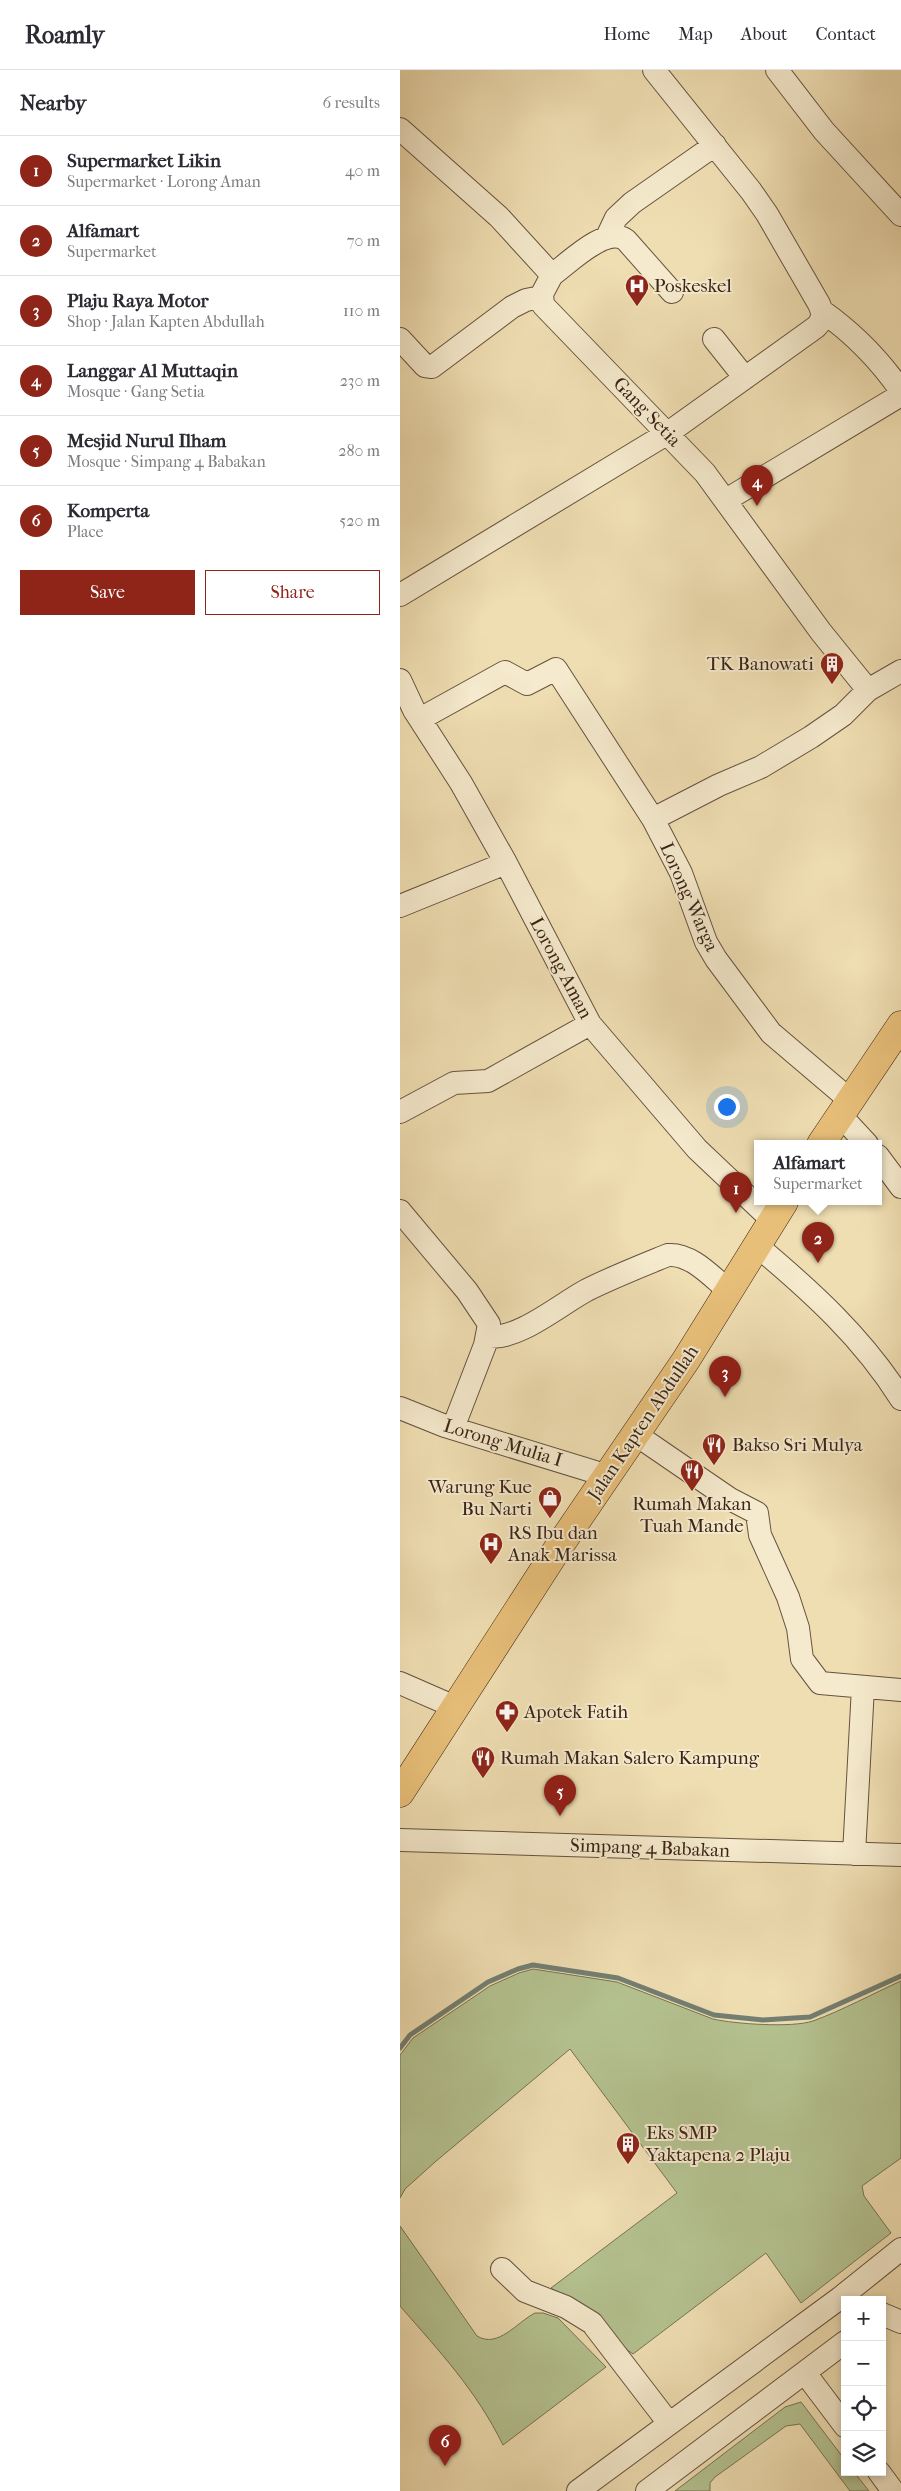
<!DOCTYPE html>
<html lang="en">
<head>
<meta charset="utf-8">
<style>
  :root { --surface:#fff; --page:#f2f2f3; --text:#2b2b33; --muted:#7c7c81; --line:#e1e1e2; --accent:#8f2418 }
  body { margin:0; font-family:"IM FELL French Canon",serif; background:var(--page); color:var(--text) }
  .controls { position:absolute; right:15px; bottom:15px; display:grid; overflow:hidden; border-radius:0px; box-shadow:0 2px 8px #0003 }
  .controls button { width:45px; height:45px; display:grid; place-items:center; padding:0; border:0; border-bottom:1px solid var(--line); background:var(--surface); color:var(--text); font:25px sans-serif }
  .you { position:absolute; left:326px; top:1036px; width:18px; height:18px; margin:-12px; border:4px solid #fff; border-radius:50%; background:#1a73e8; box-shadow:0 0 0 8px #1a73e833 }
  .badge { display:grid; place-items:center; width:32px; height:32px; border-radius:50%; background:var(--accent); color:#fff; font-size:16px; font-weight:700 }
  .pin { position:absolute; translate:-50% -41px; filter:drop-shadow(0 1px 2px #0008) }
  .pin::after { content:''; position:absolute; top:26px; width:18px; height:15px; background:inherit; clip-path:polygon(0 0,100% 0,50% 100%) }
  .popup { position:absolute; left:354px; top:1070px; width:128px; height:65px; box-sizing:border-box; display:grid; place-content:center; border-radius:0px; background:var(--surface); filter:drop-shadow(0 1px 4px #0005); font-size:16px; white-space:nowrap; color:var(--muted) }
  .popup b { font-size:19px; color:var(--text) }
  .popup::after { content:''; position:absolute; left:50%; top:100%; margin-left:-10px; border:10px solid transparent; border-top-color:var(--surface) }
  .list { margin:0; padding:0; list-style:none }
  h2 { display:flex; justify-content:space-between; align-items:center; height:65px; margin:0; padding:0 20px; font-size:21px }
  h2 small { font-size:16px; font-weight:400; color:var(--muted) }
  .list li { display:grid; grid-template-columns:32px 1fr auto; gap:15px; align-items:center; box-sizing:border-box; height:70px; padding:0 20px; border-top:1px solid var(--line) }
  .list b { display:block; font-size:19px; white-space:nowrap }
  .list p { margin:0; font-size:16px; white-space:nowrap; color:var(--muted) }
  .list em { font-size:16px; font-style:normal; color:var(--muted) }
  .actions { display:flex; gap:10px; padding:15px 20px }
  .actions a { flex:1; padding:11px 0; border:1px solid var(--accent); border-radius:0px; text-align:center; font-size:18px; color:var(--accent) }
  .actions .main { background:var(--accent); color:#fff }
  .icon { flex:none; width:28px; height:28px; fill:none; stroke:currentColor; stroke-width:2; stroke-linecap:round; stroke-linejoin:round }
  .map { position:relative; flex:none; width:501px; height:2421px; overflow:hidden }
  header { display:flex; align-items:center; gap:30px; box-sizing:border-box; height:70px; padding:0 25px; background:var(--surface); border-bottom:1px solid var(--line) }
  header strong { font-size:24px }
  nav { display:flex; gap:28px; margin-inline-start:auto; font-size:18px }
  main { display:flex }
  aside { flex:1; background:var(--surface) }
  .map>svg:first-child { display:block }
</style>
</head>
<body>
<header>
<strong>Roamly</strong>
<nav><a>Home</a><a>Map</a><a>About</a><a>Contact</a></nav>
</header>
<main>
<aside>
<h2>Nearby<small>6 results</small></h2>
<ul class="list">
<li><span class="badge">1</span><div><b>Supermarket Likin</b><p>Supermarket · Lorong Aman</p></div><em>40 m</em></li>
<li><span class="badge">2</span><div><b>Alfamart</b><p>Supermarket</p></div><em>70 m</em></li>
<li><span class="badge">3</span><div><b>Plaju Raya Motor</b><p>Shop · Jalan Kapten Abdullah</p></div><em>110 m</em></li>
<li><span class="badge">4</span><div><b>Langgar Al Muttaqin</b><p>Mosque · Gang Setia</p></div><em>230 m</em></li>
<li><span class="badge">5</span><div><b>Mesjid Nurul Ilham</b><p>Mosque · Simpang 4 Babakan</p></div><em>280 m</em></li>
<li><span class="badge">6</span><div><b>Komperta</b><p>Place</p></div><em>520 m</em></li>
</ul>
<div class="actions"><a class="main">Save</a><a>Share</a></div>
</aside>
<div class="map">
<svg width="501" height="2421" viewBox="0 0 501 2421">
  <rect width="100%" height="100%" fill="#efdeb2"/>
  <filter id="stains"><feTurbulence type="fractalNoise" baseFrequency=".004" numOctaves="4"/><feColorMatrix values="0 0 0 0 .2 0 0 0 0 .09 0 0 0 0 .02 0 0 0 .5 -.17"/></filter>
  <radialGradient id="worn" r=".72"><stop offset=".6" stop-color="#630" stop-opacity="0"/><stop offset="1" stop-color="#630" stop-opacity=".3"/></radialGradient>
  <path fill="#b4c290" stroke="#767254" d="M133,1899l84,13 96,37c22,5 79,9 100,2 30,-11 59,-27 88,-40v177l-39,28 2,10 27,37 -90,70 -35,-50 -133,101 -7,-5 -28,-32 -47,-29 126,-95 -107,-144 -135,113 -30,27 -5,9v-143l13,-17 77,-52 29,-13z
    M0,2156l77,110c21,13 40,-14 58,-23h8l15,5 48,49 -103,78c-27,-55 -63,-93 -103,-139z
    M401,2332l44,58v12h9l15,19h-19l-50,-67 -14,2 -71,51 -5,6v8h-35l110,-84z"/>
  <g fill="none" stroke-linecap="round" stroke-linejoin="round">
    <path stroke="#737f72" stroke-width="5" d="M0,1978l10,-13 78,-53 30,-13 15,-4 85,13 96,37 49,5 47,-3 91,-41"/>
    <g stroke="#66523e" stroke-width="24">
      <path id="minor" d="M377,0l47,61 77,84
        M0,59l99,88 53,58 -10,19 1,11 162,168 116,159 47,58 33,-19
        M207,167l9,-19 16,-15 83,-58
        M152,205c17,-12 54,-50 74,-35l46,52
        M422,241c31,22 57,48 79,80
        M0,269l25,27 7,1 80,-60 14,-7 15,-3
        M314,269l31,39
        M326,430l175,-105
        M0,525l268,-162 148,-106c8,-8 7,-14 3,-23l-52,-90 -16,-23 -97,-121
        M0,610l14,30 47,73 45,80 84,161 107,125 75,71
        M20,649l85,-47 22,12 29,-15 97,150 28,54 25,69 10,17 55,74 80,68
        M253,749l66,-34 42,-18 50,-30 32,-22 25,-25
        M0,836l106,-43
        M0,1042l54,-29 34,-2 102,-57
        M441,1046l26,28
        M478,1086l23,31
        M0,1141l67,80 22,33 -4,21 -32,83
        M356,1175c55,46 107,93 145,154
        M88,1267c32,2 71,-32 99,-47 26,-13 54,-24 81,-35 23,-2 44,22 61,36
        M0,1338l45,18 163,50
        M235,1364l95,65 27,14 3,22 28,62 10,31 4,31 18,24 81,7
        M0,1613l55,24
        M0,1770l501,15
        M454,1784l9,-167
        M102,2199l23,22 41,16 26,16 76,99
        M482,2244l19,8
        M405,2303l40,53
        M479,2402l14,19
        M178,2421l262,-193 61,-49
        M247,2421l198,-149"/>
    </g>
    <g stroke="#392317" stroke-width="29">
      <path id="major" d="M421,1074l80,-119
        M0,1723l158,-245 128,-188 98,-158"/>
    </g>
    <use href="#minor" stroke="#f5eacd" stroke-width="22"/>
    <use href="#major" stroke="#e8bf79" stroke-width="28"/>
  </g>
  <defs>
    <g id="hospital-pin" transform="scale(1.25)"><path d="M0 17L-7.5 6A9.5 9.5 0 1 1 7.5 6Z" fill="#8f2418" stroke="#f5eacd"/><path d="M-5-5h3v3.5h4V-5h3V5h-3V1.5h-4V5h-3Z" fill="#fff"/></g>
    <g id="building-pin" transform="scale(1.25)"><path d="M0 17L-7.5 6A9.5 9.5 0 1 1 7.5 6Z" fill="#8f2418" stroke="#f5eacd"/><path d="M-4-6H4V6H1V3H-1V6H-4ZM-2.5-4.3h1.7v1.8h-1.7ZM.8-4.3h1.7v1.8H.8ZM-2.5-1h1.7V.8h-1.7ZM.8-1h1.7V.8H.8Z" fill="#fff"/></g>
    <g id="restaurant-pin" transform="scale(1.25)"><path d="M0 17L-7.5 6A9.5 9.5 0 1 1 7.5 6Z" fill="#8f2418" stroke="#f5eacd"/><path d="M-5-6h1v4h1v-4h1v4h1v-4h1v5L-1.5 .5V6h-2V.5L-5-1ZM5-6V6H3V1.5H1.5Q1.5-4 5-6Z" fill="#fff"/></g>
    <g id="shop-pin" transform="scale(1.25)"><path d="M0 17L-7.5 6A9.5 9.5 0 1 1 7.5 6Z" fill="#8f2418" stroke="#f5eacd"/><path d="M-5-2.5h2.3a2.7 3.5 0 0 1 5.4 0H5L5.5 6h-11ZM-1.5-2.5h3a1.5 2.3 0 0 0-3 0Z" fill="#fff"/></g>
    <g id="pharmacy-pin" transform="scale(1.25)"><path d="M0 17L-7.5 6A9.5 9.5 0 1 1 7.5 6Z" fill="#8f2418" stroke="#f5eacd"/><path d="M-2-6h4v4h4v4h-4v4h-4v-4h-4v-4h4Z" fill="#fff"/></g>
  </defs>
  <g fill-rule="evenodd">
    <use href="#hospital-pin" x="237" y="216"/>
    <use href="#building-pin" x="432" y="594"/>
    <use href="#restaurant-pin" x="314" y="1375"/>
    <use href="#restaurant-pin" x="292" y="1401"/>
    <use href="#shop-pin" x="150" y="1428"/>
    <use href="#hospital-pin" x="91" y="1474"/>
    <use href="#pharmacy-pin" x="107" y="1642"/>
    <use href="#restaurant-pin" x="83" y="1688"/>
    <use href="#building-pin" x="228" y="2074"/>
  </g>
  <g text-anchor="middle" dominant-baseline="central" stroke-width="4" stroke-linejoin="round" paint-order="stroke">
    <g font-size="19" fill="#392317" stroke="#f5eacd" text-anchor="start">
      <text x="254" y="216">Poskeskel</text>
      <text x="414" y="594" text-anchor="end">TK Banowati</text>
      <text x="332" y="1375">Bakso Sri Mulya</text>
      <text x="132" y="1417" text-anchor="end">Warung Kue<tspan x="132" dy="22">Bu Narti</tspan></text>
      <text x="292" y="1434" text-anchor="middle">Rumah Makan<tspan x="292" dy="22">Tuah Mande</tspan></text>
      <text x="108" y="1463">RS Ibu dan<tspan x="108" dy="22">Anak Marissa</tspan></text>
      <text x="124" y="1642">Apotek Fatih</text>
      <text x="100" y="1688">Rumah Makan Salero Kampung</text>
      <text x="246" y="2063">Eks SMP<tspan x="246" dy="22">Yaktapena 2 Plaju</tspan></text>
    </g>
    <g font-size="19" fill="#392317" stroke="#f5eacd">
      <text transform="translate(247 342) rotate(46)">Gang Setia</text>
      <text transform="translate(289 827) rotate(66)">Lorong Warga</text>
      <text transform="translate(161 898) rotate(62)">Lorong Aman</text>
      <text transform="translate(243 1353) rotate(-56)">Jalan Kapten Abdullah</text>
      <text transform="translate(103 1373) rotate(17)">Lorong Mulia I</text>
      <text transform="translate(250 1778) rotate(2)">Simpang 4 Babakan</text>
    </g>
  </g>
  <rect width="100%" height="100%" filter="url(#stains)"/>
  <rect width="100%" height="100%" fill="url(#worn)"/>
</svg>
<div class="controls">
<button>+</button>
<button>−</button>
<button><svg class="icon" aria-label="locate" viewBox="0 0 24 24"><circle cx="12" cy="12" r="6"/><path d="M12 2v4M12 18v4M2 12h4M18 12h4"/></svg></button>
<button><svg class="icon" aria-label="layers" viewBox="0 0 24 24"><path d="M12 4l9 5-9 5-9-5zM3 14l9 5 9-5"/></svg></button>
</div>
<div class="you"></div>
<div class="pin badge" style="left:336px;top:1143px">1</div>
<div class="pin badge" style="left:418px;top:1193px">2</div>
<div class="popup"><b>Alfamart</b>Supermarket</div>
<div class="pin badge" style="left:325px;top:1327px">3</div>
<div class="pin badge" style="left:357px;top:436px">4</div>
<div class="pin badge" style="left:160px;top:1746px">5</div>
<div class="pin badge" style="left:45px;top:2396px">6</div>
</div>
</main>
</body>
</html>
